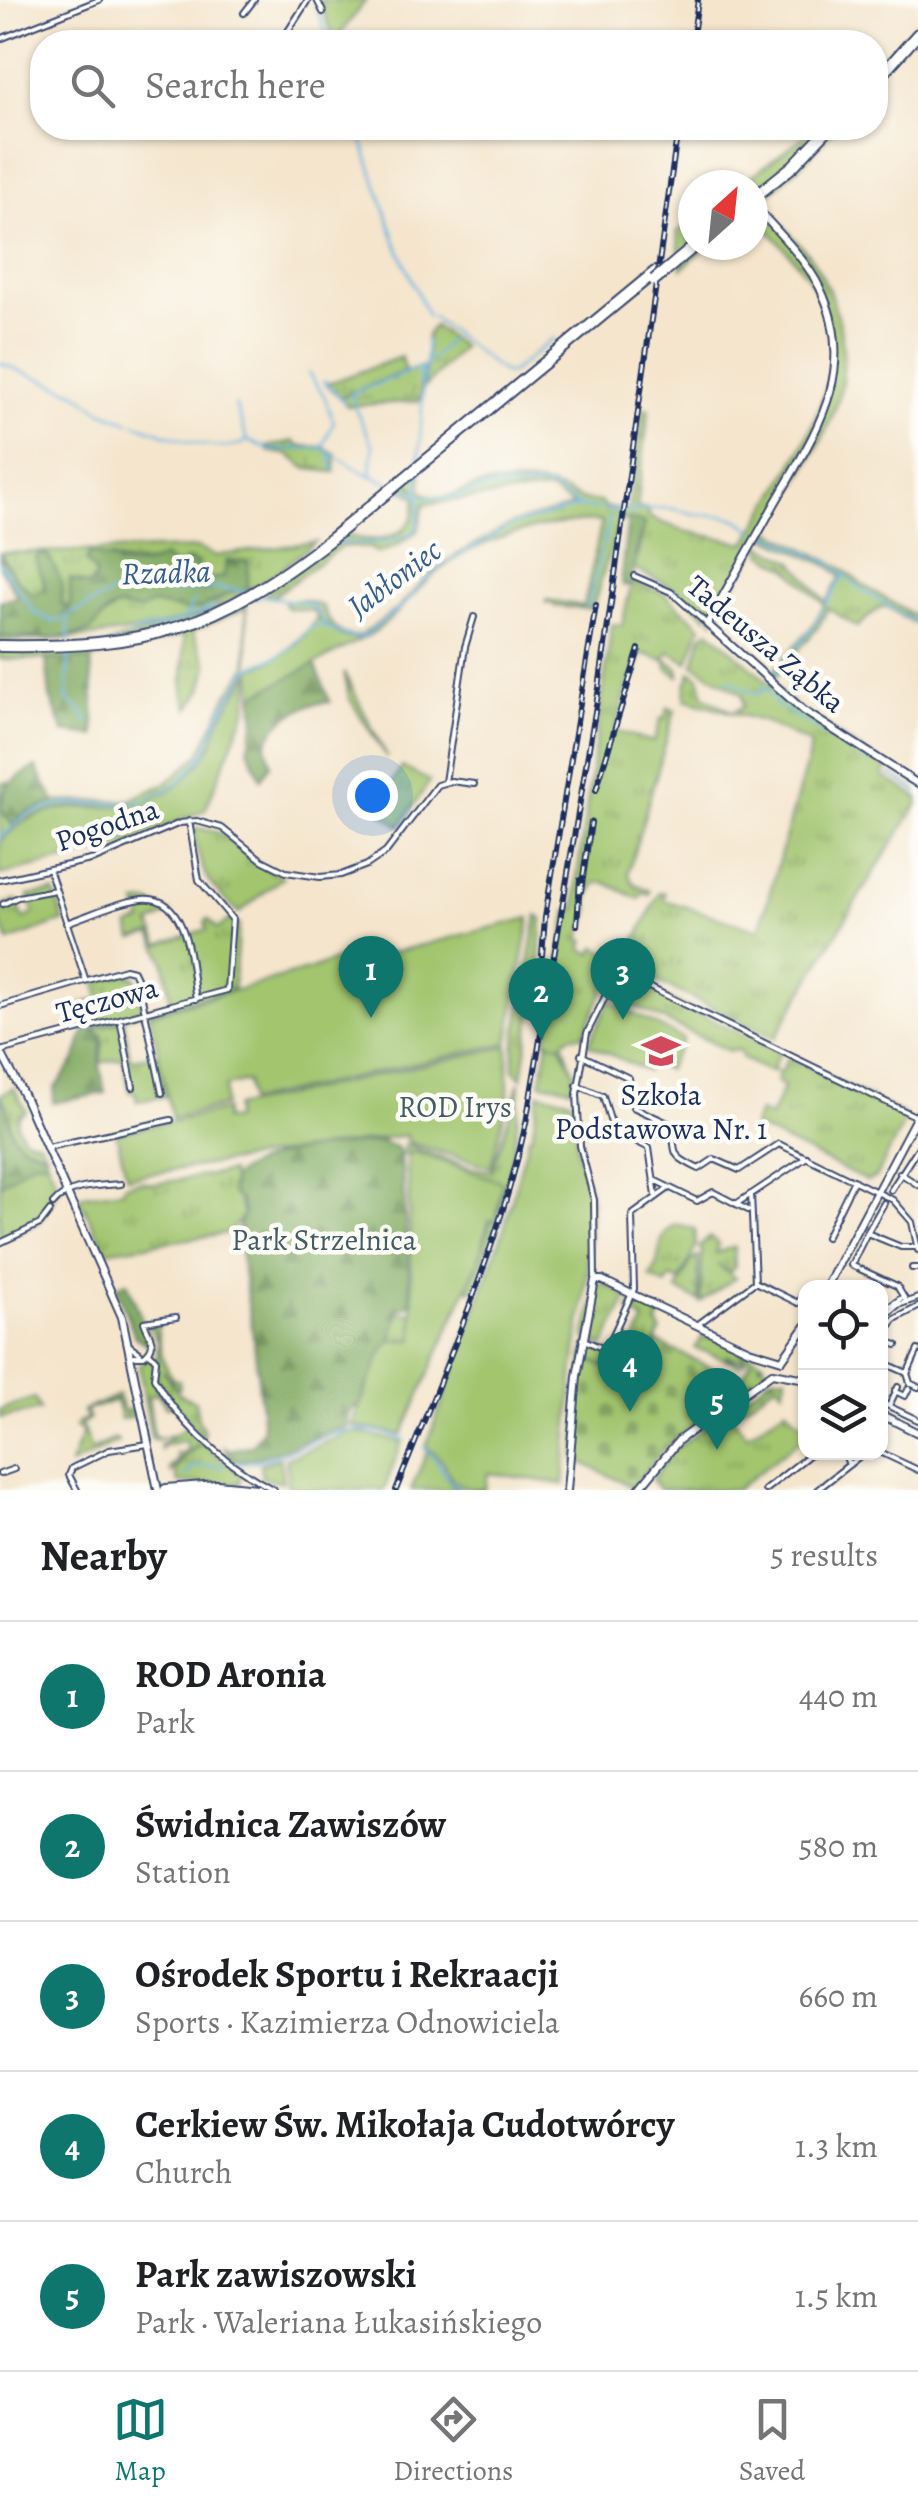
<!DOCTYPE html>
<html lang="en">
<head>
<meta charset="utf-8">
<style>
  :root { --surface:#fff; --page:#f2f2f2; --text:#202124; --muted:#757577; --line:#e0e0e0; --accent:#0f766e }
  body { margin:0; font-family:Alegreya,serif; background:var(--page); color:var(--text) }
  .controls { position:absolute; right:30px; bottom:30px; display:grid; overflow:hidden; border-radius:20px; box-shadow:0 2px 8px #0004 }
  .controls button { width:90px; height:90px; display:grid; place-items:center; padding:0; border:0; border-bottom:2px solid var(--line); background:var(--surface); color:var(--text); font:50px sans-serif }
  .compass { position:absolute; left:678px; top:170px; width:90px; height:90px; border-radius:50%; background:var(--surface); box-shadow:0 2px 8px #0004; rotate:27deg }
  .you { position:absolute; left:372px; top:795px; width:35px; height:35px; margin:-25px; border:8px solid #fff; border-radius:50%; background:#1a73e8; box-shadow:0 0 0 15px #1a73e833 }
  .badge { display:grid; place-items:center; width:65px; height:65px; border-radius:50%; background:var(--accent); color:#fff; font-size:32px; font-weight:700 }
  .pin { position:absolute; translate:-50% -82px; filter:drop-shadow(0 2px 5px #0008) }
  .pin::after { content:''; position:absolute; top:52px; width:35px; height:30px; background:inherit; clip-path:polygon(0 0,100% 0,50% 100%) }
  .list { margin:0; padding:0; list-style:none }
  h2 { display:flex; justify-content:space-between; align-items:center; height:130px; margin:0; padding:0 40px; font-size:42px }
  h2 small { font-size:32px; font-weight:400; color:var(--muted) }
  .list li { display:grid; grid-template-columns:65px 1fr auto; gap:30px; align-items:center; box-sizing:border-box; height:150px; padding:0 40px; border-top:2px solid var(--line) }
  .list b { display:block; font-size:38px; white-space:nowrap }
  .list p { margin:0; font-size:32px; white-space:nowrap; color:var(--muted) }
  .list em { font-size:32px; font-style:normal; color:var(--muted) }
  .icon { flex:none; width:55px; height:55px; fill:none; stroke:currentColor; stroke-width:2; stroke-linecap:round; stroke-linejoin:round }
  .map { position:relative; flex:none; width:918px; height:1490px; overflow:hidden }
  .search { position:absolute; background:var(--surface); box-shadow:0 2px 8px #0004; left:30px; right:30px; top:30px; height:110px; display:flex; align-items:center; gap:25px; box-sizing:border-box; padding:0 35px; border-radius:40px; color:var(--muted); font-size:38px }
  .sheet { height:880px; background:var(--surface) }
  nav { display:flex; justify-content:space-around; align-items:center; box-sizing:border-box; height:140px; border-top:2px solid var(--line); background:var(--surface); font-size:28px; color:var(--muted) }
  nav a { display:grid; justify-items:center; gap:5px }
  nav .on { color:var(--accent) }
  .map>svg:first-child { display:block }
</style>
</head>
<body>
<div class="map">
<svg width="918" height="1490" viewBox="0 0 918 1490">
  <defs>
    <pattern id="grass-tufts" width="24" height="20" patternUnits="userSpaceOnUse" patternTransform="scale(2.5)"><rect width="24" height="20" fill="#a2c56e"/><path d="M3 7l-1-3M5 7V3M7 7l1-3M15 17l-1-3M17 17v-4M19 17l1-3" fill="none" stroke="#83a05e"/></pattern>
    <pattern id="forest-firs" width="22" height="20" patternUnits="userSpaceOnUse" patternTransform="scale(2.5)"><rect width="22" height="20" fill="#81aa61"/><path d="M5 1l3.5 6h-7zM16 11l3.5 6h-7z" fill="#698b53"/></pattern>
    <pattern id="wetland-marsh" width="20" height="14" patternUnits="userSpaceOnUse" patternTransform="scale(2.5)"><rect width="20" height="14" fill="#a2c56e"/><path d="M1 5h8M5 5V1M11 12h8M15 12V8" fill="none" stroke="#83a05e"/></pattern>
    <pattern id="cemetery-stones" width="16" height="16" patternUnits="userSpaceOnUse" patternTransform="scale(2.5)"><rect width="16" height="16" fill="#a2c56e"/><path d="M2 7V4a2 2 0 0 1 4 0v3zM10 15v-3a2 2 0 0 1 4 0v3z" fill="#83a05e"/></pattern>
  </defs>
  <rect width="100%" height="100%" fill="#fdfcf7"/>
  <filter id="ink" filterUnits="userSpaceOnUse"><feTurbulence type="fractalNoise" baseFrequency=".01" numOctaves="2"/><feDisplacementMap in="SourceGraphic" scale="20" xChannelSelector="R" yChannelSelector="G"/><feConvolveMatrix kernelMatrix="1 2 1 2 8 2 1 2 1" color-interpolation-filters="sRGB"/></filter>
  <filter id="wash" filterUnits="userSpaceOnUse"><feTurbulence type="fractalNoise" baseFrequency=".0048" numOctaves="4" result="noise"/><feDisplacementMap in="SourceGraphic" scale="40" xChannelSelector="R" yChannelSelector="G"/><feGaussianBlur stdDeviation="2.25" result="paint"/><feColorMatrix in="noise" values="0 0 0 0 0 0 0 0 0 0 0 0 0 0 0 0 0 1.4 0 .05"/><feComposite in="paint" operator="in"/></filter>
  <g filter="url(#wash)">
    <rect width="100%" height="100%" fill="#f4e5cc"/>
    <path fill="url(#grass-tufts)" stroke="#5e7a66" stroke-width="2.5" d="M319,0h47l-31,41z
      M815,128h19l-21,25 -47,44c1,17 34,45 45,61 30,44 43,105 22,156 -16,40 -43,79 -64,116l70,36 22,18 57,34v8l-32,-20 -7,2 -22,19 -29,-19 -10,19 -43,51 -5,-3 43,-50 28,-49 -12,-10 -65,-30 -51,86 3,-19 -9,14 -30,-28 -43,-20 11,-46 -25,-4 -27,87 -5,3 -34,-3 -1,-3h-7v-3l38,6 18,-85c-55,0 -124,16 -167,53 -25,21 -44,52 -75,66 -18,-2 -38,-12 -47,-29l-26,-3 -3,-4 2,-3 18,-1 18,6c7,18 16,31 38,30l38,-28 35,-37 25,-17 54,-30 62,-18 -26,-16 -124,14 -6,27 -22,15 -18,7 -8,-5 -29,-2 -68,51 -9,-2 79,-63c20,12 52,10 68,-11 4,-6 4,-17 5,-24l-19,-10 8,-6 12,10 -9,-11 13,-11v22c27,17 45,-7 69,-7 18,0 40,-2 57,2 21,4 26,15 53,16l5,5 23,4 15,-103 6,1 -12,98 11,2 1,8 35,14 62,12c43,-77 125,-176 62,-266 -16,-22 -37,-43 -55,-64v-28h-13z
      M693,220v25h16l-27,23 -5,-36z
      M434,326l28,21 -37,40 2,-52z
      M401,357l4,14 -65,26 -14,-13z
      M315,542c-22,18 -43,36 -68,50 -75,43 -163,48 -247,49v-5l49,3 33,-5 34,-27 24,3 12,-6 32,6 31,-7 14,-10 19,-4 -24,-12 -27,4v-12c-12,-1 -23,-5 -34,-6 -20,-1 -32,3 -52,-5l-16,14v7l-6,8 -11,-6 -8,26 -8,-2v-22l-25,-17 7,11 1,11 -11,8 -16,-14 -18,-29 198,-5 16,8z
      M761,545l33,17 30,38 -1,3 -34,-34 -27,-16z
      M632,581l33,13 36,32 -13,36 -19,-10 -5,6 14,10 1,8 -12,-8 -1,-7 -25,-8 -7,26 -4,-1 -15,53 39,11 7,-24 4,1 3,-12 7,3 -47,163 5,10 17,8 -1,4 -6,-3 -4,7 -35,-17 -9,2 -8,17 3,10 -10,27 5,3 -3,8 10,5 4,-7 23,12 -5,7h-5l2,8 -28,62h-12l-8,5 9,28 -12,-24 -14,-4 22,-131 8,-1 1,-31 35,-254 10,1z
      M246,601l3,71 -29,48 -7,23 -26,36 -48,26 -72,2 -38,11 -29,23v-57l8,-2 -6,16 2,17 5,4 46,-17 75,-2 35,-16 34,-29 28,-59 20,-29 -1,-59 -54,23 16,35 -6,23 -13,20 -6,-18 1,-56 -93,24h-91v-9l100,-3z
      M709,630l92,81 86,56 -4,9 35,22v6l-54,84 -89,150 -152,-73 37,-73 5,1 -1,7 95,30 50,-175 2,-11 -46,-22 -80,-23 1,-14 5,-13 8,5 5,19 29,16 11,-6 -2,-12 -48,-29 8,-30z
      M344,672l43,85 -38,-59z
      M402,767l28,14 -30,45 -25,-17z
      M198,828l22,5 41,34 22,10 -44,36c-34,-32 -36,-36 -46,-81z
      M54,892l10,29 -55,20 -9,-19v-15l16,-7 8,19 10,-6 -5,-17z
      M150,903l20,10 -19,11 8,21 48,-16 -2,-7 3,-3 10,10 11,-9 10,5 -6,64 -153,40 -7,-22 27,-9 -5,-17 29,-7 11,3 8,33 28,-8 -7,-41 -12,-27 -19,5 -4,-13 14,-5 -6,-17z
      M537,916l5,3 -2,39 -18,120 -8,-9v-20z
      M622,976l158,77 -8,15 3,2 -5,2 -27,-13 -4,-9 -10,1 -116,-55 -3,-6 6,-12z
      M124,1020l6,39 28,-4 9,41 -30,5 -2,-9h-5l-7,-34 -23,5 3,-22 -10,-12z
      M788,1057l116,58 2,4 -30,58 -9,4 -114,-55 6,-14 11,5 14,-31 -7,-4 1,-10h3z
      M520,1082c-2,73 -20,141 -48,209l-6,-2 17,-41 19,-65 -87,-31 -11,2v-9h4l63,23 21,3z
      M14,1088l12,23 -8,6 -1,8 7,13 16,4 5,11c-7,-4 -18,-6 -25,-10 -16,-12 -8,-36 -20,-48z
      M230,1172l13,44 -15,17 -122,18 -22,-44 -7,-6 6,-6 40,-5 1,-5 17,-4 12,3z
      M676,1225l19,4 1,18 -17,34 -9,-4 -4,8 -16,-8c14,-17 3,-41 26,-52z
      M709,1237l10,6 -3,10 18,-6 1,20 -5,5 -13,-8 18,14 -34,24 1,-51 -3,-3z
      M698,1257l1,44 -22,-11 15,-30z
      M603,1283l25,14 -24,49 -19,-8 12,-54z
      M635,1300l27,14 -5,10 4,6 -24,51 -54,-24 4,-14 39,17 19,-39 -16,-10z
      M398,1313h15l1,28h-24z
      M162,1321l-5,7 5,30 11,22h6l1,8h-4l-13,-17 16,23 16,7 3,18 6,12 -1,7 -30,-33 -17,-26 2,-37 -9,-17z
      M706,1332l32,15 7,16 -18,-8 -1,2 16,9 -47,-18z
      M744,1351l17,9 -2,6 4,-5 5,12 -18,13 4,-8 -7,7 -5,-8 10,-16 -10,-5z
      M151,1356l4,6c-4,18 2,32 15,44l-4,1 -8,-13 -10,2 6,40 4,3 14,-4 -17,5 -4,-2 -12,-73z
      M772,1376h15l-4,14 -6,-7 -39,28 -7,-5 38,-26 7,-1h-8z
      M118,1395l5,16 13,-2 2,6 -17,4 -5,-19 -31,11 4,8 -8,5 10,26 24,-11 3,3 -48,23 13,-34 -8,-4 3,-5 9,-3 -4,-8z
      M787,1408l10,12 8,3 -4,16 -65,51h-76l-8,-10 19,-28 56,-41 20,24z
      M185,1428l15,14 -18,15 -11,16 -1,-5 8,-8 -2,-7 7,1 4,-5 -2,-9 -23,6 -1,3 -1,-4z
      M202,1443l39,31 -1,10 -61,-1 -4,-11 10,-16z"/>
    <path fill="url(#forest-firs)" stroke="#4e6c60" stroke-width="2.5" d="M628,519l17,4 -8,25 -6,38 -9,-1 -1,-8z
      M41,553l7,2 14,28v22l8,2v-28l18,7 7,-7v-7l-9,-11 4,-8c26,7 49,20 73,4l13,11 11,-8 9,3 2,18 26,-4 2,-16h22v28l-19,4 -27,15 -18,2 -32,-6 -12,6 -24,-3 -9,5 -16,19 -9,3 -33,5 -49,-3v-35l18,-4 -18,-30v-12l18,26 16,14 11,-7c-1,-11 -7,-19 -9,-30z
      M46,659h45l4,77 -31,-4 -14,-35z
      M315,664l15,38c-27,1 -55,17 -64,43l5,19 -10,15 -13,-30 7,-27 -2,-26z
      M36,767l19,35 -32,12 -11,11 -11,-16c2,-26 14,-31 35,-42z
      M95,1029l7,7 -2,29 5,28 -52,10 2,-15 21,-29 8,-27z
      M0,1098c14,11 4,34 21,45 6,5 17,6 24,10l2,8h-14l-33,24z
      M380,1141l18,7 3,6 10,150 -12,6 -8,30 -11,16 -22,54 -3,-4 -6,8 -2,14c-43,8 -67,30 -115,33l-8,-14 6,3 22,-5 11,-16 -8,-80 -18,-118 7,-18 -4,-13 -8,-6v-15c28,-30 108,-32 148,-38z
      M127,1282l23,58v6l-15,-9 -19,-50z"/>
    <path fill="url(#wetland-marsh)" stroke="#5e7a66" stroke-width="2.5" d="M422,366l-2,35 -73,5 -7,-9z
      M293,441l5,5 25,1 13,7 -1,18 -28,-3 -18,-14 -21,-4 -1,-4z"/>
    <path fill="url(#cemetery-stones)" stroke="#5e7a66" stroke-width="2.5" d="M657,1342l90,43 -29,15 2,4 -55,43 -33,40 -57,-28 8,-102 55,25z"/>
    <path fill="#a2c56e" stroke="#5e7a66" stroke-width="2.5" d="M317,618l24,18 19,4 -107,56 -1,-27c28,-11 49,-25 65,-51z
      M250,672l-3,36 -42,102 -86,37 -119,28v-34l24,-20 32,-12 83,-4 37,-18 23,-23 14,-21 7,-24z
      M530,918l-22,125 -259,58 -2,-20 -21,5 -2,20 -52,12 -22,-104 161,-45 29,-11 2,7z
      M610,1001l73,38 -16,31 -16,-7 -5,8 -58,-27z
      M548,1043l12,1 14,28 -1,16 -32,-5z
      M508,1046v52l-17,69 -74,-22 -11,-4v-6l-279,42 -11,-44 109,-23 -1,10 10,-1 1,-12z
      M539,1093l35,7 3,51 14,49 -4,77 -13,90 -10,117 -76,-11 -3,17c-45,0 -28,-24 -59,-43l78,-218 25,-93h3z
      M415,1152l87,30 -6,39 -7,-1 -11,42 -76,173 -50,-9 28,-70 10,-15 24,-1 -7,-186z
      M33,1161h14l12,26 -19,35 -40,18v-55z
      M34,1398l6,12 -40,8v-8z
      M352,1431l50,11 -18,48h-81l-15,-4 -2,-27z
      M427,1452c14,7 18,28 30,38h-46z
      M280,1458l3,24 -21,-4 -2,-14z"/>
    <g fill="none" stroke-linecap="round" stroke-linejoin="round">
      <path stroke="#65b2df" stroke-width="2.5" d="M314,0l15,42
        M358,128l37,112 33,77
        M432,317l72,56h7l43,-35
        M0,363l77,30 24,18 28,11
        M425,364l2,-23
        M308,373l17,24 2,8
        M324,381l22,22
        M354,403l-3,-9 70,-27 -2,18
        M235,404l12,36
        M354,406l19,40 -2,29
        M134,423c27,9 90,37 114,17l23,10 44,-2h7l12,-26 -6,-14
        M323,449l46,26 22,9
        M330,454l4,16
        M419,462l5,-95 26,-28
        M419,472v10
        M401,488l14,5
        M418,495c28,6 44,3 69,-8l9,2 51,-3 35,21
        M603,509c23,5 40,0 62,-1 11,0 21,5 31,6 24,2 40,-1 58,18
        M764,532l67,32 31,26 56,34
        M335,543c16,0 76,3 82,-17 4,-12 1,-28 2,-40
        M0,564l35,49 20,9 65,-32 48,2 51,-4 28,4
        M252,600l9,-5 51,10 13,20
        M827,604l17,-29
        M588,606l22,-89
        M216,617l31,-14
        M185,618l10,-19
        M68,620l1,22
        M189,628l20,-8
        M131,633l37,-8 46,-17
        M914,674l4,4
        M773,676l41,-50 9,-16
        M726,678l31,17 8,-9
        M763,687l13,12 -1,5 96,59
        M88,723l-7,-13 -14,-9 2,-49 78,-11 20,-6
        M890,774l28,18
        M0,838l26,-23 38,-11 78,-2 35,-17 27,-31 16,-40 28,-45 35,-15 29,-28c17,-2 31,12 49,12l45,-35 29,-32 77,-46 66,-18 20,2
        M424,1448c17,10 20,31 36,42
        M238,1463c67,-3 93,-53 167,-23
        M185,1476l10,-10h29"/>
    </g>
  </g>
  <g filter="url(#ink)">
    <g fill="none" stroke-linecap="round" stroke-linejoin="round">
      <g stroke="#3c4a6e" stroke-width="8">
        <path id="minor" d="M317,0l6,12
          M244,13l10,-13
          M0,39l99,-39
          M281,42l27,-42
          M226,130l1,-2
          M634,576l37,16 36,32
          M445,782l20,-135 9,-30
          M49,869l36,109
          M0,880l95,-21 85,-36 17,-2 25,7 40,32 24,12 34,5 21,-2 26,-10 19,-13 51,-67 14,-4 23,3
          M3,904l15,-7 37,-7
          M66,923c24,-8 51,-21 76,-24 48,-5 48,68 54,100
          M0,1006l125,-37 8,2 6,13 23,109
          M120,1019l13,68
          M0,1051l227,-61 5,-71 -33,-39 -10,-59
          M581,1055l48,23 4,29 37,17c9,31 -4,29 29,45l15,-10 25,11 40,-26 114,56 19,22 6,28
          M577,1085l26,11 10,34 36,18 7,48
          M48,1147l123,-27
          M900,1173l18,12
          M654,1180l43,21 16,-9 35,18
          M891,1190l27,-42
          M753,1193l54,-36
          M53,1204c15,-19 46,-18 68,-20
          M867,1233l17,-30
          M826,1237l28,-57
          M0,1243l40,-19 10,-13
          M912,1268h6
          M595,1280l-1,-80 -14,-54 -3,-52 10,-61 29,-58h8l293,142
          M755,1282l43,21 8,-14
          M806,1288h10
          M906,1301l-9,-15 -46,-21 16,-32 34,14h17
          M880,1313l23,-16
          M880,1320l18,-15 20,-7
          M697,1325l58,-43 -4,-88 -15,10
          M880,1338l15,-19 23,-12
          M582,1339l24,11 28,-61 -2,-74 37,-27
          M880,1339l17,6
          M129,1345l11,8
          M149,1352l7,8 -2,18c28,50 70,85 120,112
          M132,1356h12c15,-12 5,-19 0,-34l32,-5
          M880,1361l27,12 3,10 8,4
          M907,1374l11,-24
          M895,1391l10,5 4,-8
          M880,1402l38,18
          M889,1406l9,-19
          M844,1452l5,13
          M880,1452l38,18
          M0,1474l14,-5
          M77,1490l-8,-15 3,-7 37,-18 39,-6
          M765,1490l48,-38
          M817,1490l48,-38"/>
      </g>
      <g stroke="#3c4a6e" stroke-width="10">
        <path id="tertiary" d="M753,204c23,27 51,52 67,84 40,83 -5,145 -45,215 -22,40 -45,80 -68,121l97,87 114,73
          M0,1051l23,43 99,223 36,173
          M826,1288l92,-174
          M782,1360l24,-34
          M772,1373l34,6
          M880,1414l38,19
          M567,1490l10,-114 18,-96h7l147,70 33,10
          M638,1490l41,-50 93,-67"/>
      </g>
      <g stroke="#3c4a6e" stroke-width="14">
        <path id="primary" d="M876,81l42,-47
          M753,198l40,-32 36,-38
          M665,271l31,-26
          M0,646c148,2 214,-16 332,-108l323,-266
          M166,1490l51,-4 40,4"/>
      </g>
      <use href="#minor" stroke="#fff" stroke-width="4"/>
      <use href="#tertiary" stroke="#fff" stroke-width="6"/>
      <use href="#primary" stroke="#fff" stroke-width="10"/>
      <g stroke="#1b2f5e" stroke-width="6">
        <path id="rail" d="M692,42l6,-42
          M596,790l43,-141
          M581,891l10,-69
          M577,925l3,-45
          M542,955l3,-38 51,-312
          M396,1490c48,-121 102,-240 130,-367l73,-435 79,-560"/>
      </g>
      <use href="#rail" stroke="#fdfcf7" stroke-width="2.5" stroke-dasharray="8" stroke-linecap="butt"/>
      <g stroke="#3c4a6e" stroke-width="14" stroke-linecap="butt">
        <path id="primary-bridge" d="M654,280l11,-9"/>
      </g>
      <use href="#primary-bridge" stroke="#fff" stroke-width="10"/>
    </g>
  </g>
  <defs>
    <g id="university-bare" transform="scale(3)"><path d="M0-5L7-2L0 1L-7-2ZM-4 1L0 2.5L4 1V4Q0 6-4 4Z" fill="#d1495b" stroke="#fdfcf7" stroke-width="2.5" paint-order="stroke"/></g>
  </defs>
  <g fill-rule="evenodd">
    <use href="#university-bare" x="661" y="1051"/>
  </g>
  <g text-anchor="middle" dominant-baseline="central" stroke-width="9" stroke-linejoin="round" paint-order="stroke">
    <g font-size="30" fill="#1b2f5e" stroke="#fdfcf7">
      <text transform="translate(766 644) rotate(40)">Tadeusza Ząbka</text>
      <text transform="translate(107 825) rotate(-19)">Pogodna</text>
      <text transform="translate(107 1000) rotate(-15)">Tęczowa</text>
    </g>
    <g font-size="30" fill="#1b2f5e" stroke="#fdfcf7">
      <text x="661" y="1095">Szkoła<tspan x="661" dy="34">Podstawowa Nr. 1</tspan></text>
    </g>
    <g font-size="30" fill="#445c63" stroke="#fdfcf7">
      <text x="455" y="1107">ROD Irys</text>
      <text x="324" y="1240">Park Strzelnica</text>
    </g>
    <g font-size="32" font-style="italic" fill="#355d8b" stroke="#fdfcf7">
      <text transform="translate(166 572) rotate(-2)">Rzadka</text>
      <text transform="translate(394 578) rotate(-37)">Jabłoniec</text>
    </g>
  </g>
</svg>
<div class="controls">
<button><svg class="icon" aria-label="locate" viewBox="0 0 24 24"><circle cx="12" cy="12" r="6"/><path d="M12 2v4M12 18v4M2 12h4M18 12h4"/></svg></button>
<button><svg class="icon" aria-label="layers" viewBox="0 0 24 24"><path d="M12 4l9 5-9 5-9-5zM3 14l9 5 9-5"/></svg></button>
</div>
<svg class="compass" viewBox="-18 -18 36 36"><path d="M0-13l5 13h-10z" fill="#e53935"/><path d="M0 13l5-13h-10z" fill="#757577"/></svg>
<div class="you"></div>
<div class="pin badge" style="left:371px;top:1018px">1</div>
<div class="pin badge" style="left:541px;top:1040px">2</div>
<div class="pin badge" style="left:623px;top:1020px">3</div>
<div class="pin badge" style="left:630px;top:1412px">4</div>
<div class="pin badge" style="left:717px;top:1450px">5</div>
<div class="search"><svg class="icon" aria-label="search" viewBox="0 0 24 24"><circle cx="10" cy="10" r="6"/><path d="M15 15l6 6"/></svg>Search here</div>
</div>
<section class="sheet">
<h2>Nearby<small>5 results</small></h2>
<ul class="list">
<li><span class="badge">1</span><div><b>ROD Aronia</b><p>Park</p></div><em>440 m</em></li>
<li><span class="badge">2</span><div><b>Świdnica Zawiszów</b><p>Station</p></div><em>580 m</em></li>
<li><span class="badge">3</span><div><b>Ośrodek Sportu i Rekraacji</b><p>Sports · Kazimierza Odnowiciela</p></div><em>660 m</em></li>
<li><span class="badge">4</span><div><b>Cerkiew Św. Mikołaja Cudotwórcy</b><p>Church</p></div><em>1.3 km</em></li>
<li><span class="badge">5</span><div><b>Park zawiszowski</b><p>Park · Waleriana Łukasińskiego</p></div><em>1.5 km</em></li>
</ul>
</section>
<nav>
<a class="on"><svg class="icon" aria-label="map" viewBox="0 0 24 24"><path d="M3 6l6-2 6 2 6-2v14l-6 2-6-2-6 2zM9 4v14M15 6v14"/></svg>Map</a>
<a><svg class="icon" aria-label="directions" viewBox="0 0 24 24"><path d="M12 3l9 9-9 9-9-9zM9 14v-3h6M13 9l2 2-2 2"/></svg>Directions</a>
<a><svg class="icon" aria-label="saved" viewBox="0 0 24 24"><path d="M7 4h10v16l-5-4-5 4z"/></svg>Saved</a>
</nav>
</body>
</html>
